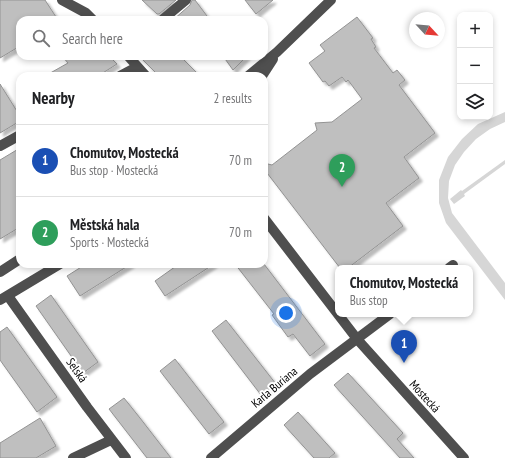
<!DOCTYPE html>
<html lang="en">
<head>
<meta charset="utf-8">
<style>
  :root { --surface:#fff; --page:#f2f2f2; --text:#202124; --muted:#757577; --line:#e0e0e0; --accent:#7c3aed }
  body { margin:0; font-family:"PT Sans Narrow",sans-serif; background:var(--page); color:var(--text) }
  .controls { position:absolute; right:12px; top:12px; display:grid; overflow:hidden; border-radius:8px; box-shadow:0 2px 6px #0003 }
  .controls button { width:36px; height:36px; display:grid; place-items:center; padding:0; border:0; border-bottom:1px solid var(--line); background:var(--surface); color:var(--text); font:20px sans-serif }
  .compass { position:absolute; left:409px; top:12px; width:36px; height:36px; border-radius:50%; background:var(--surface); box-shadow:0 2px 6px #0003; rotate:116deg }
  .you { position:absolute; left:286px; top:313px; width:14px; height:14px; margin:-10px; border:3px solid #fff; border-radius:50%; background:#1a73e8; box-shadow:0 0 0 6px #1a73e833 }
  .badge { display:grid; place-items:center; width:26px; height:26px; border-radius:50%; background:var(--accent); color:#fff; font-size:13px; font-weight:700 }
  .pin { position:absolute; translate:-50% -33px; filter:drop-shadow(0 1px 2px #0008) }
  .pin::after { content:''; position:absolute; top:21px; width:14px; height:12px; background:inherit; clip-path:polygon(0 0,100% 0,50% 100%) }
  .popup { position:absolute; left:335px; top:265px; width:138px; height:52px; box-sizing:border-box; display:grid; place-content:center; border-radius:8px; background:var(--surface); filter:drop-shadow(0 1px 3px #0005); font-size:13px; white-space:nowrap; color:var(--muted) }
  .popup b { font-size:15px; color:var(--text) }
  .popup::after { content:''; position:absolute; left:50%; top:100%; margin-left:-8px; border:8px solid transparent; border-top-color:var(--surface) }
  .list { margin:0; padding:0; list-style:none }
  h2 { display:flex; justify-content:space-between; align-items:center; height:52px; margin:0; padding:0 16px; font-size:17px }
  h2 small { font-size:13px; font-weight:400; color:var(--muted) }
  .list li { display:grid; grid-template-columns:26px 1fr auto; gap:12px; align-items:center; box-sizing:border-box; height:72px; padding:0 16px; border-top:1px solid var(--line) }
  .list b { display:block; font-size:15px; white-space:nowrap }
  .list p { margin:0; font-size:13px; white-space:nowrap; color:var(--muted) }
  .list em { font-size:13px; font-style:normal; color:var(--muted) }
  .icon { flex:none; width:22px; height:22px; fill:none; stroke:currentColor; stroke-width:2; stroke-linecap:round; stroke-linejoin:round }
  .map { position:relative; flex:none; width:505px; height:458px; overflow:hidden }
  .search { position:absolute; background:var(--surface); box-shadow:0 2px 6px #0003; left:16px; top:16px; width:252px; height:44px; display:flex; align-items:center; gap:10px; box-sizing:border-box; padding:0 14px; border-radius:12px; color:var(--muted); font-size:15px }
  .panel { position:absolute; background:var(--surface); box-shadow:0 2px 6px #0003; left:16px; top:72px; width:252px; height:196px; border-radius:12px }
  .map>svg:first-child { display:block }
</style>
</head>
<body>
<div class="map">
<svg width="505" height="458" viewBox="0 0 505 458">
  <defs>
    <filter id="shadow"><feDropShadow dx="3.5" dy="3.5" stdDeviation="1" flood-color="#0004"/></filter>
  </defs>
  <rect width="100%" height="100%" fill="#fff"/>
  <path fill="#d6d6d6" d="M505,112v10l-15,7 -14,10 -12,13 -9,13 -6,16 -1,17 4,15 53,70v17l-59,-77 -7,-20v-23l9,-23 14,-18 16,-15z
    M505,160v4l-41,30 1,2 -11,8 -4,-5 11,-9 1,1z"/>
  <path fill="#bfbfbf" stroke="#939393" filter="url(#shadow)" d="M0,0h45l13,20h-38v26l-20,12z
    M142,0h34l-17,14h-2z
    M192,0h3l15,20h-37l17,-15z
    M245,0h28l-17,14z
    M357,17l16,21 -2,1 5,8 -2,1 19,25 4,-3 8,10 -6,5 36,48 -31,24 15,21 -33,25 17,23 -55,42h-8l-76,-99v-6l8,2 45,-35 -2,-7 17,-1 30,-23 -14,-19 -2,2 -4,-5 -13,9 -4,-5 -2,1 -14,-19 16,-12 -5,-6z
    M62,56h47l8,8 -19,12h-53l23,-13z
    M139,56h41l20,20h-41z
    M223,56h24l-14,14z
    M0,84l20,32v5l-20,12z
    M20,148v79l-20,12v-79z
    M86,264h45l-51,32 -13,-20z
    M179,264h35l-49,32 -10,-15z
    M235,264h29l61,80 -15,12 -17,-22 -5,3 -16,-22 2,-1z
    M51,295l47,67 -15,11 -47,-67z
    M226,320l50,64 -15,11 -49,-64z
    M7,327l50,70 -20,15 -37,-52v-28z
    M175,359l49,63 -15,12 -49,-63z
    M348,373l55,60 -6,6 17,19h-14l-66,-73z
    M124,398l16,20 31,40h-24l-38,-49z
    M298,412l37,41 -6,5h-15l-30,-33z
    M40,418l16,28 -20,12h-36v-15z"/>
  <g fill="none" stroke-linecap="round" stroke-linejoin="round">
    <path stroke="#4f4f4f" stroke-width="10" d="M62,0l24,13 7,7
      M162,20l24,-20
      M128,56l18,20
      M120,76l17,-9
      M248,76l29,-24 54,-52
      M262,76l11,-17
      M0,146l20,-11
      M264,218l93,121 107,119
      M449,268l4,-3
      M0,272l20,-13
      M8,296l79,111 39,51
      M0,300l60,-36
      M73,458l38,-18
      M211,458l99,-84 80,-60"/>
  </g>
  <g text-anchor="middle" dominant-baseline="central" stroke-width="4" stroke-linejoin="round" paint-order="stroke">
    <g font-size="12" fill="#000" stroke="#fff">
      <text transform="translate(77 370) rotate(55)">Selská</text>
      <text transform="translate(274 387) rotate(-40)">Karla Buriana</text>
      <text transform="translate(425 396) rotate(48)">Mostecká</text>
    </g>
  </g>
</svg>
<div class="controls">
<button>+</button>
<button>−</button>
<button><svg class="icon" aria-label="layers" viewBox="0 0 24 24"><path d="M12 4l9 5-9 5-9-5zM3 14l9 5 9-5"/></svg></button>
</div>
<svg class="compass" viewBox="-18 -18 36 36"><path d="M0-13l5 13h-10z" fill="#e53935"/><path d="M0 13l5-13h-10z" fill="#757577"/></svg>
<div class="you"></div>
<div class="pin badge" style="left:404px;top:363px;background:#1a4fb4">1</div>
<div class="popup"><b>Chomutov, Mostecká</b>Bus stop</div>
<div class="pin badge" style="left:342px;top:187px;background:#2e9e5b">2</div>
<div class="search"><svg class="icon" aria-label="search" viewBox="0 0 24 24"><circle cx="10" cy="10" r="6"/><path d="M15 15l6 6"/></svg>Search here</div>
<section class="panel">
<h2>Nearby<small>2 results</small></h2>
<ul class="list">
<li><span class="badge" style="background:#1a4fb4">1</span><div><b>Chomutov, Mostecká</b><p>Bus stop · Mostecká</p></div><em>70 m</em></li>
<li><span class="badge" style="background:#2e9e5b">2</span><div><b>Městská hala</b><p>Sports · Mostecká</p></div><em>70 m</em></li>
</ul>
</section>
</div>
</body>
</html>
